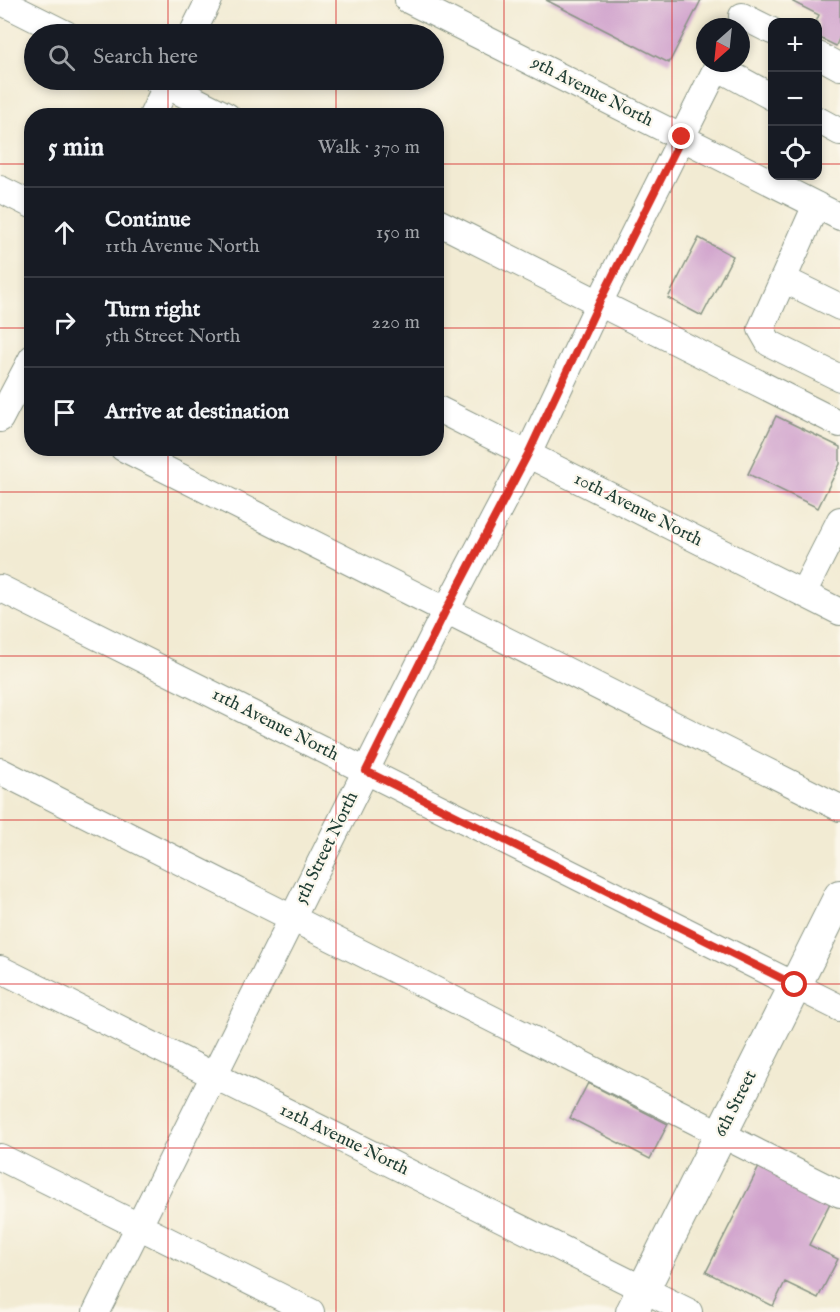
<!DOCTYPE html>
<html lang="en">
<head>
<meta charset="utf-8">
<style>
  :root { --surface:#171b24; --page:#242831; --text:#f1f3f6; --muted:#9ea1a6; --line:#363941 }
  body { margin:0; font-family:"IM FELL English",serif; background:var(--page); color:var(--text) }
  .controls { position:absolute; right:18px; top:18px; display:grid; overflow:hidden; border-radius:12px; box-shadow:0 3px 9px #0003 }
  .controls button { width:54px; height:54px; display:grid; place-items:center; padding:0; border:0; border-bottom:2px solid var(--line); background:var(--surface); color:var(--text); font:30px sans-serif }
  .compass { position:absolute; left:696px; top:18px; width:54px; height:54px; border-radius:50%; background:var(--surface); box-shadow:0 3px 9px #0003; rotate:207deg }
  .stop { position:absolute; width:18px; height:18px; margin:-14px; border:4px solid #d93025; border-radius:50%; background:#fff }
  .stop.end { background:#d93025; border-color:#fff; box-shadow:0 2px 6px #0008 }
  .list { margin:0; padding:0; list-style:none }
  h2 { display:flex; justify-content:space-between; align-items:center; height:78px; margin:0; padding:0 24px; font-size:26px }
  h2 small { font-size:20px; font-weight:400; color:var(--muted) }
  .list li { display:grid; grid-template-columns:39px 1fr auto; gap:18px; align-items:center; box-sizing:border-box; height:90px; padding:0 24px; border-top:2px solid var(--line) }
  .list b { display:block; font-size:22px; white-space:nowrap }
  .list p { margin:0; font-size:20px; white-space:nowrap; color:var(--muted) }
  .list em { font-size:20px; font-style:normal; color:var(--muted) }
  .icon { flex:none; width:33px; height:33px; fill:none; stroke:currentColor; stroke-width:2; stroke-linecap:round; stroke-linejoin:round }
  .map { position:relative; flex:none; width:840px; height:1312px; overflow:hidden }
  .search { position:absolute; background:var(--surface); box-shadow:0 3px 9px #0003; left:24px; top:24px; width:420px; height:66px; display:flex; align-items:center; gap:15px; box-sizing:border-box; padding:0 21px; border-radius:33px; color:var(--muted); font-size:22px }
  .panel { position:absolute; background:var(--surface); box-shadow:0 3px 9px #0003; left:24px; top:108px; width:420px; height:348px; border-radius:24px }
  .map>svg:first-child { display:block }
</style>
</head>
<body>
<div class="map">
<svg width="840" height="1312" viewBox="0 0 840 1312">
  <rect width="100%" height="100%" fill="#fbf7ec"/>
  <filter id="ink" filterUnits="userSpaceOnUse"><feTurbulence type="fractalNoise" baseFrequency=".0167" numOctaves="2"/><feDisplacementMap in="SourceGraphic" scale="12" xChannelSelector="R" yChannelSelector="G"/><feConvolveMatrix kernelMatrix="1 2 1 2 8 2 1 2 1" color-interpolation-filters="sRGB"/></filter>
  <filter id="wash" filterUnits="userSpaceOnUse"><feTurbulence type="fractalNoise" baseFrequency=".008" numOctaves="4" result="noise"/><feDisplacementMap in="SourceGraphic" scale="24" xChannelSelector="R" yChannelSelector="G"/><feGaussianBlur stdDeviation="1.35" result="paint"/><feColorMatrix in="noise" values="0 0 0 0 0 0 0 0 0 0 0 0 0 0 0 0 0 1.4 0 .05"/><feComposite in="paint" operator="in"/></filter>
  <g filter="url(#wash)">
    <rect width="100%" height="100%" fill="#f2ebd3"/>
    <g id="blocks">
      <path fill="#d1a4cd" d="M546,0h155l-32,63z
        M795,0h45v36l-4,10 -18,-9v-15h-2l3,-7 -26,-13z
        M699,238l34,18 -31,60 -34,-18z
        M776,416l64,31v17l-22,44 -70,-34z
        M588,1083l80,41 -18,35 -80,-41z
        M761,1163l71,36 -23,46 29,14 -20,39 -33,-16 -12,24 -67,-34z"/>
    </g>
  </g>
  <g filter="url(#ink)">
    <use href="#blocks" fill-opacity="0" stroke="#889484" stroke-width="1.5"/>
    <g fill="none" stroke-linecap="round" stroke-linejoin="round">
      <g stroke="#889484" stroke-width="28">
        <path id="minor" d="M408,0l432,217
          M0,1l66,33
          M742,16l30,15
          M192,34l17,-34
          M818,55l22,12
          M717,67l55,30
          M156,80l71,36
          M152,116l17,-36
          M818,120l22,12
          M0,189l32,16
          M816,205l-55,124 8,14 71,35
          M436,221l404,203
          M783,279l57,28
          M436,408l404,204
          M0,419l32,-61
          M123,448l717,360
          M0,588l840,420
          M803,593l37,-73
          M0,771l840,423
          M0,969l689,343
          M0,1157l311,155
          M96,1312l350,-702 82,-156 71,-151 120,-240"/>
      </g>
      <g stroke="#889484" stroke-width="34">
        <path id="major" d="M632,1312l208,-416"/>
      </g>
      <use href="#minor" stroke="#fff" stroke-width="26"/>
      <use href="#major" stroke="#fff" stroke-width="32"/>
    </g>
  </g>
  <g fill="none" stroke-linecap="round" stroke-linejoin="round" filter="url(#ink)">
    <path stroke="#d93025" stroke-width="8" d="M682,137l-83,166 -71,151 -82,156 -80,161 429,214"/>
  </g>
  <path fill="none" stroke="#d62828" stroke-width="1.5" stroke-opacity="0.55" d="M168,0v34M336,0v34M504,0v1312M672,0v1312M168,80v36M336,80v36M0,164h32M436,164h336M818,164h22M0,328h32M436,328h404M168,448v864M336,448v864M0,492h840M0,656h840M0,820h840M0,984h840M0,1148h840"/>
  <g text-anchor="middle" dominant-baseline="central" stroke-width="4.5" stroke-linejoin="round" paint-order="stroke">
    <g font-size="18" fill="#1f3d34" stroke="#fbf7ec">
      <text transform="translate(592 92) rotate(27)">9th Avenue North</text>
      <text transform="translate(638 510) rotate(27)">10th Avenue North</text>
      <text transform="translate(275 725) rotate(27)">11th Avenue North</text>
      <text transform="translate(327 848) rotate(-64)">5th Street North</text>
      <text transform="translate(736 1104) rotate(-63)">6th Street</text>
      <text transform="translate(344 1140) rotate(26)">12th Avenue North</text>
    </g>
  </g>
</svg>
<div class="controls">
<button>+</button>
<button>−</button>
<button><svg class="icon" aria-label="locate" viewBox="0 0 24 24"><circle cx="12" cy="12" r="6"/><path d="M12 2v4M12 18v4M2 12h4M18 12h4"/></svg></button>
</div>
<svg class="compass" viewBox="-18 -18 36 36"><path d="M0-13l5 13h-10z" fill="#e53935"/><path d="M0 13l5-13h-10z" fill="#9ea1a6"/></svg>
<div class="stop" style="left:795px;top:985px"></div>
<div class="stop end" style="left:682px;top:137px"></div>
<div class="search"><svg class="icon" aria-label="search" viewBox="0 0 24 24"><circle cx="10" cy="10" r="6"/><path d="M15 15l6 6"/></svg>Search here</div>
<section class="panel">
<h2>5 min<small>Walk · 370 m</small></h2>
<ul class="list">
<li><svg class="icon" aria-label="ahead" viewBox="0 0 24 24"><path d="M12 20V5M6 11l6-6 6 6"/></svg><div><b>Continue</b><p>11th Avenue North</p></div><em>150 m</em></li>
<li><svg class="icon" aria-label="right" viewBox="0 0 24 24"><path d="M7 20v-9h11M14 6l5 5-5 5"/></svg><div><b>Turn right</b><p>5th Street North</p></div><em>220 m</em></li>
<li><svg class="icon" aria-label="arrive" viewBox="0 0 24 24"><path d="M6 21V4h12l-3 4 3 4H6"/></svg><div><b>Arrive at destination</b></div></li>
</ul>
</section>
</div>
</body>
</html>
